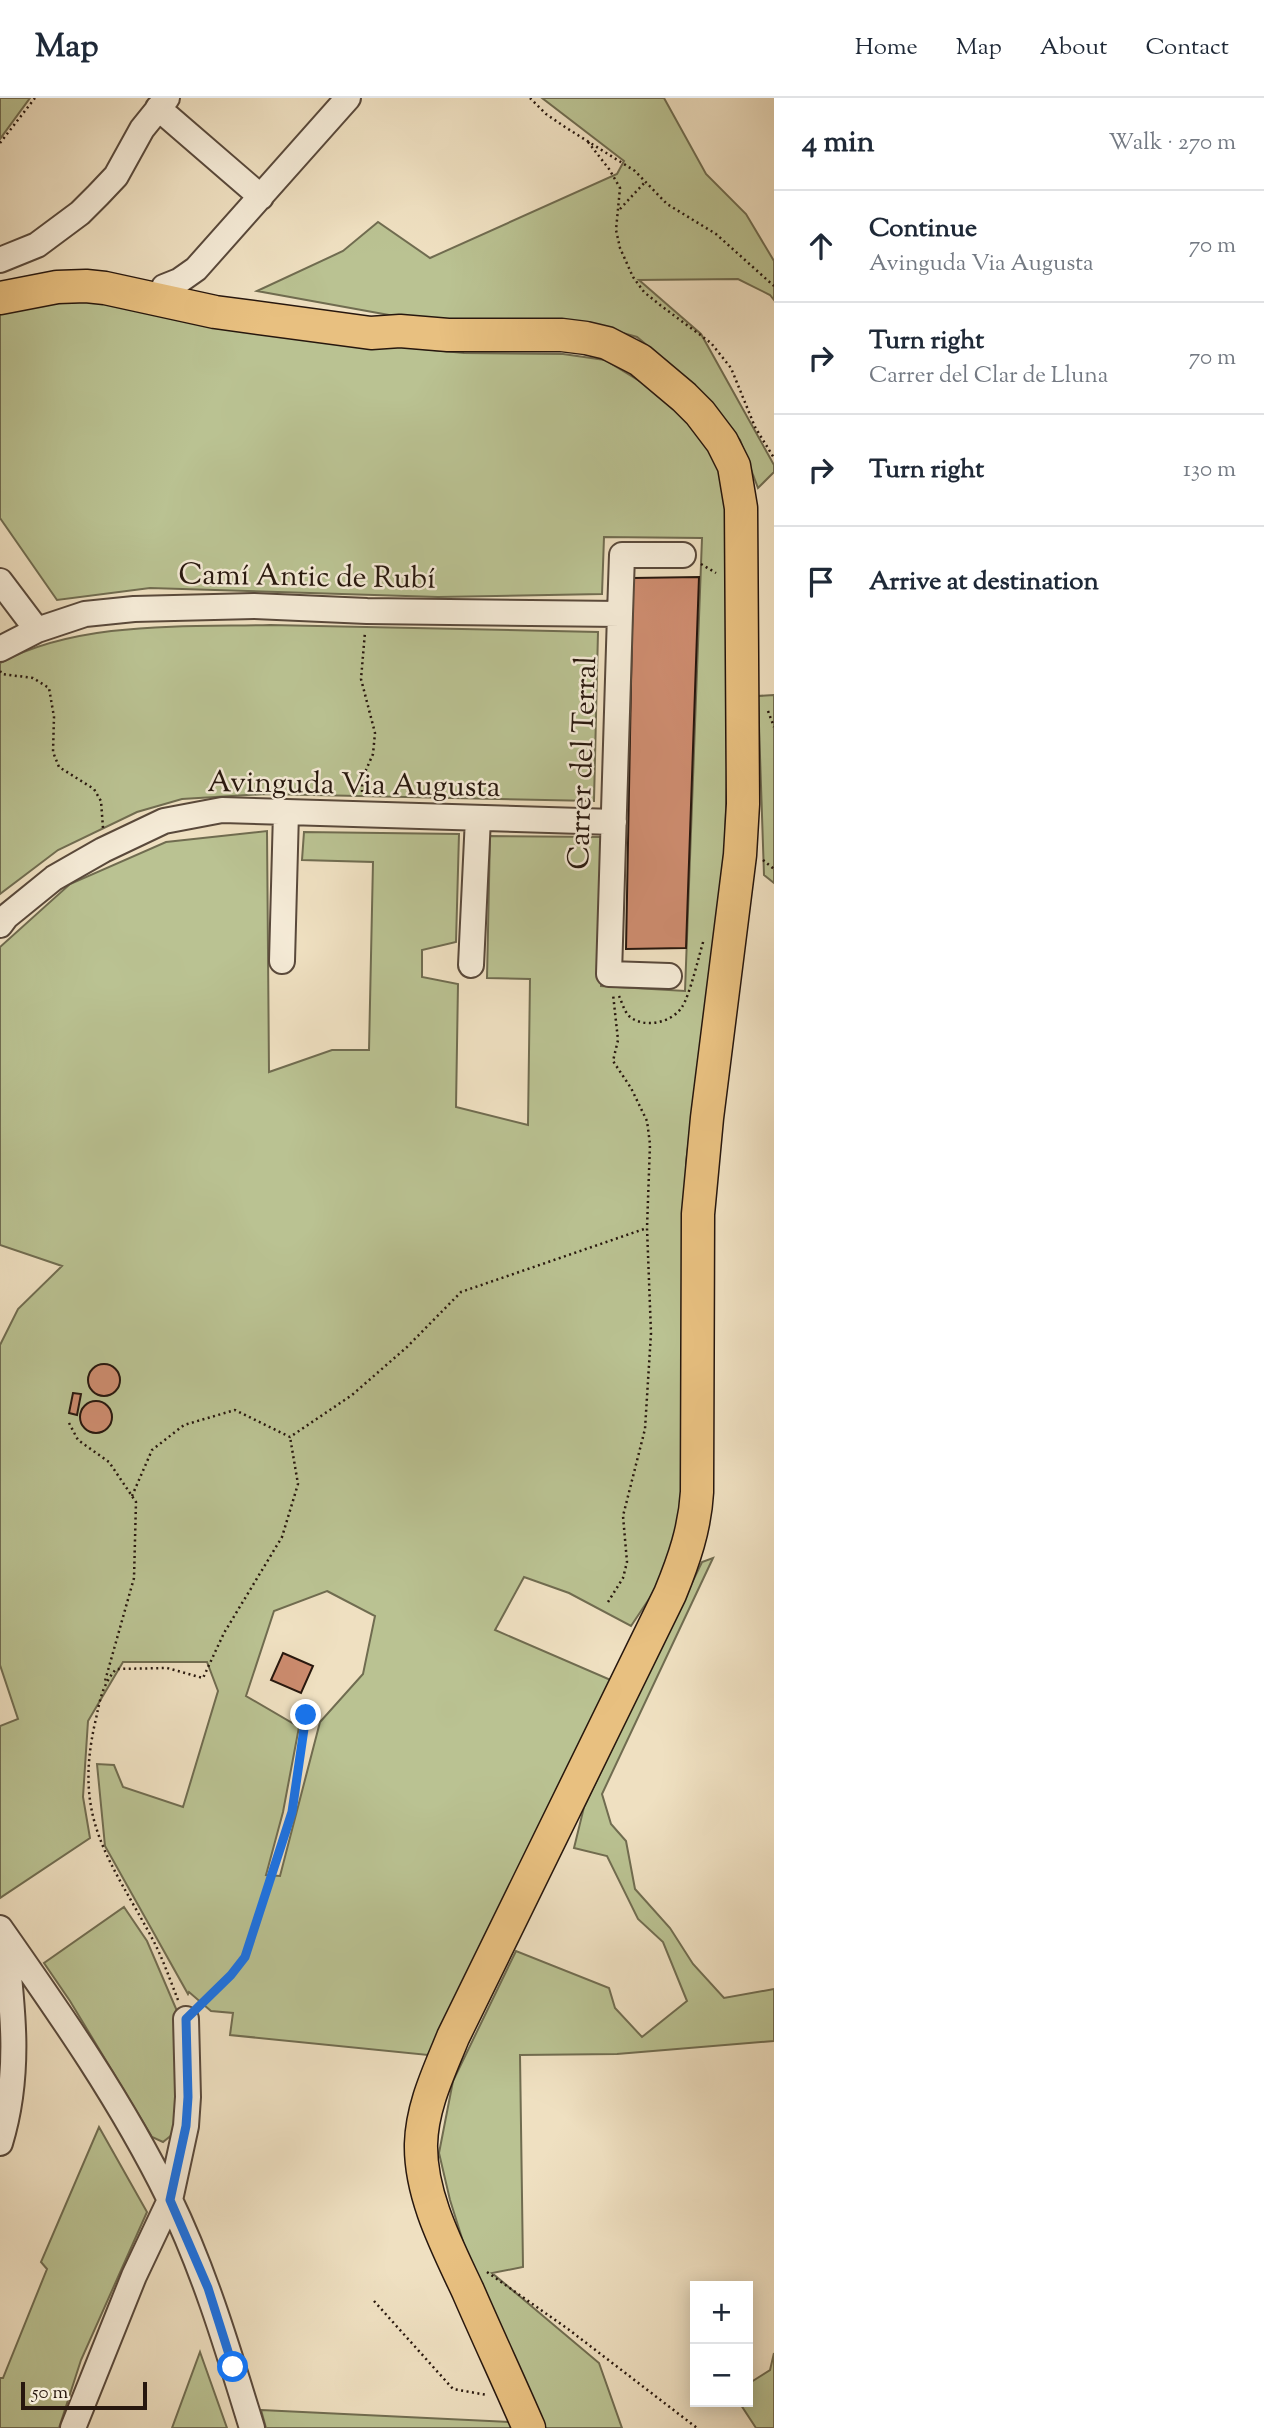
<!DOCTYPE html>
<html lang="en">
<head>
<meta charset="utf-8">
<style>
  :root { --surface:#fff; --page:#f6f6f7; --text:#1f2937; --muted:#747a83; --line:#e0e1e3 }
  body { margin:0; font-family:"Sorts Mill Goudy",serif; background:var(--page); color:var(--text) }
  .controls { position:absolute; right:21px; bottom:21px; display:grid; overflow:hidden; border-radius:0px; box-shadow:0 4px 18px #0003 }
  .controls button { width:63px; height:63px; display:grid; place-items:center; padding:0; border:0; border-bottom:2px solid var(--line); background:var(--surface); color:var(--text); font:35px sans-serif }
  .scale { position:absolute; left:21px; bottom:18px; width:126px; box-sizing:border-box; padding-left:7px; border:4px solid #27170e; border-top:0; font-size:19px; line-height:24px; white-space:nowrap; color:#27170e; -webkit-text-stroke:5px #f5ebd7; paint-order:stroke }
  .stop { position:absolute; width:21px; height:21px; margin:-16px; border:5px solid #1a73e8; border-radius:50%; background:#fff }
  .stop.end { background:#1a73e8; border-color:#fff; box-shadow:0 2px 7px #0008 }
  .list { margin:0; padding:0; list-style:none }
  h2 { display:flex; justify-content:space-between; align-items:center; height:91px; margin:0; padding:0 28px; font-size:30px }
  h2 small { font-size:23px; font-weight:400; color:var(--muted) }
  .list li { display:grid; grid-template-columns:46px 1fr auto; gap:21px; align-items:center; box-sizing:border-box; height:112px; padding:0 28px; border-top:2px solid var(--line) }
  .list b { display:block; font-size:26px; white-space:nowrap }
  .list p { margin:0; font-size:23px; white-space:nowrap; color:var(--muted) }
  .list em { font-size:23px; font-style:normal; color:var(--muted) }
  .icon { flex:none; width:38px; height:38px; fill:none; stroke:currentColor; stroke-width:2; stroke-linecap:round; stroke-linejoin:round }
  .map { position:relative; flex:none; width:774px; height:2330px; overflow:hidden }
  header { display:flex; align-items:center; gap:42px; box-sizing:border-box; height:98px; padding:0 35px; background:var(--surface); border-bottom:2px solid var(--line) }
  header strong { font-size:33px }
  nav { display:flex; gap:38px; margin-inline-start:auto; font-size:24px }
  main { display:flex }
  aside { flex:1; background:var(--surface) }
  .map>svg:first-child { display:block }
</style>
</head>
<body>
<header>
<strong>Map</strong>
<nav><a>Home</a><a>Map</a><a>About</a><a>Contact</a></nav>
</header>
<main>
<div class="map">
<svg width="774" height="2330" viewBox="0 0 774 2330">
  <rect width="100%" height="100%" fill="#efe0c1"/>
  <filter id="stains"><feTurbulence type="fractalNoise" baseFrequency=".00286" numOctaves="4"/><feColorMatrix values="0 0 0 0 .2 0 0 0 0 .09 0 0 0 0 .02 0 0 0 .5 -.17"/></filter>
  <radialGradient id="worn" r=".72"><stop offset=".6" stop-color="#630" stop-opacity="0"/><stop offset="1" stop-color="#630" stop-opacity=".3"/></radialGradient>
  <path fill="#bac292" stroke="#706c50" stroke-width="2" fill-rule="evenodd" d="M0,0h30l-30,41z
    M542,0h122l42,76 40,40 28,47v39l-4,-5 -32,-16 -99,1 62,54 73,131v7l-16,16 -18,-48 -49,-58 -54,-45 -54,-15h-111l-72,-5 -143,-26 86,-40 35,-29 52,36 187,-84 7,-13z
    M92,203l217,37 155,15 99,1 42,6 41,25 38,32 32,38 12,31 2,167 -5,194 -39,316 2,246 -4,102 -23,70 -30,45 -62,-33 -45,-16 -29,53 118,51 -185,374 -198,-20 3,-22 -22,-2 -22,-19 -1,2 -83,-148 -8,-82 17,1 9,22 60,20 35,-116 -11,-29h-84l-35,59 -5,76 7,41 -90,60v-172l18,-7 -18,-54v-320l18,-36 44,-43 -62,-21v-298l70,-63 96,-42 101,-11 2,241 63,-22h37l4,-188 -71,-2 2,-28 155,2 -3,108 -34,8v27l36,7 -2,123 72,18 2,-146 -43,-1 3,-142 113,1 -2,149 84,5 17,-453 -98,-1 -2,57 -164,3 -288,-9 -93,12 -57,-82v-206l32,-7zM327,1493l48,25 -12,58 -43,48 -40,154 -14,-1 17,-63 16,-85 -53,-31 28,-85z
    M270,527l328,7 -4,169 -328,-7 -84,5 -45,13 -79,38 -58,44v-231c78,-42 183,-36 270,-38z
    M774,597v188l-10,-8 -6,-179z
    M713,1460l-111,236 9,30 15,17 9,48 35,39 23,36 31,34 50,-9v52l-157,13 -97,1 3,212 -31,6 107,90 23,65h-78l-78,-177 -16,-51 -11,-47 14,-72 63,-130 93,37 6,20 27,29 45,-36 -24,-59 -25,-23 -31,-63 -33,-8 10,-41 118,-245z
    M124,1809l23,34 30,70 3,92 -7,31 -10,8 -11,-5 -82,-136 -26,-38z
    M99,2029l48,85 -66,148 -22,68h-59v-50h3l44,-109 -6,-7z
    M200,2254l27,76h-55z
    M774,2255v75h-18l-17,-26h9v-18l22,-14z
    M261,2312l249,12 2,6h-246z"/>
  <path fill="#cd8c6f" stroke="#27170e" stroke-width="2" d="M699,479l-13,371 -60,1 7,-371z
    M88 1282a16 16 0 1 1 32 0a16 16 0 1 1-32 0Z
    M73,1295l8,1 -4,21 -8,-2z
    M80 1319a16 16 0 1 1 32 0a16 16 0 1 1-32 0Z
    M283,1555l30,13 -12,27 -30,-13z"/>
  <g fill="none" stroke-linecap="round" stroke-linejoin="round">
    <g stroke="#59493b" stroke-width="28">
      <path id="minor" d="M158,10l103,89
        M0,162l37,-15 43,-32 18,-18 18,-19 26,-47 25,-31
        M164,189l15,-6 17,-12 152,-171
        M0,483l37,49
        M0,551l37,-19 48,-16 49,-5 120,-3 113,5 253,3
        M0,827l6,-8 48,-39 49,-28 61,-29 58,-11 392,12
        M282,863l4,-149
        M471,867l7,-147
        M669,878l-60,-2 11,-360 2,-59h61
        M0,1830c61,87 122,174 169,270 36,74 59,152 83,230
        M0,2045c21,-68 13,-134 5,-204
        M73,2330l61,-152 36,-76 16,-74 2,-29 -2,-78"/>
    </g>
    <g stroke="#27170e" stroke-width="35">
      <path id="major" d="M0,200l57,-11 29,-1 19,2 110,24 156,21 29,-2 48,4h114l24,3 21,5 33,17 44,37 16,16 22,29 12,24 7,42 2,296 -3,51 -33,263 -9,96 -1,278c-2,36 -13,68 -27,102l-217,443c-14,35 -31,69 -32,107 -1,51 26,102 47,147 20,46 41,91 61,137"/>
    </g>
    <path stroke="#27170e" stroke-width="2.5" stroke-dasharray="2 3.5" stroke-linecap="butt" d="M530,0l16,16 19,13 70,44 32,33 49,30 58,52
      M588,44l21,27 11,19 -4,42 4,18 13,29 11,15 16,13 51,38 20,25 24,59 19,31
      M0,45l35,-45
      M620,111l26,-28
      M701,466l15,9
      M0,573l2,3 31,4 16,10 5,29 -1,35 6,15 35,22 7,12 2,27
      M768,613l6,16
      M362,694v-13l11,-25 2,-21 -14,-54 4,-47
      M763,762l11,9
      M619,898c3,6 5,15 10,20 14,13 43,7 53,-9 8,-12 17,-52 22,-68
      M69,1325l9,17 31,22 27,40 -2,76 -29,103
      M132,1398l20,-46 32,-25 51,-15 55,27 62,-42 55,-48 54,-55 186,-64
      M608,1504l15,-24 4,-16 -4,-46 22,-87 6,-96 -4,-105 3,-84 -3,-23 -16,-33 -18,-27 5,-21 -5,-46
      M178,1902c-8,-20 -15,-41 -25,-60 -43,-81 -80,-119 -58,-217 5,-22 6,-36 21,-54l51,-1 36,10 21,-45 58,-96 16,-53 -8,-47
      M201,1906l30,-29 14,-18 13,-35 34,-110 15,-97
      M487,2174l81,57 129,99
      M374,2203l79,88 34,6"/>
    <use href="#minor" stroke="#f5ebd7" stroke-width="24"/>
    <use href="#major" stroke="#e8c080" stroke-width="32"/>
  </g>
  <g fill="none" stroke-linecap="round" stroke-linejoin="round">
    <path stroke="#1a73e8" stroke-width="9" d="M233,2269l-25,-79 -38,-88 16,-74 2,-29 -2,-78 45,-44 14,-18 47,-145 14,-97"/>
  </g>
  <g text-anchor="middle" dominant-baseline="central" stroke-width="5" stroke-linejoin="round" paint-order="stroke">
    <g font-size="30" fill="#27170e" stroke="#f5ebd7">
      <text transform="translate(307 480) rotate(1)">Camí Antic de Rubí</text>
      <text transform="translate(584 665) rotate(-88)">Carrer del Terral</text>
      <text transform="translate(354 688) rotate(1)">Avinguda Via Augusta</text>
    </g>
  </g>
  <rect width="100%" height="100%" filter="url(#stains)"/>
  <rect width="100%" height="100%" fill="url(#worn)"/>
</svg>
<div class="controls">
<button>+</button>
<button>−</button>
</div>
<div class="scale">50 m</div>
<div class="stop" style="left:233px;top:2269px"></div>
<div class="stop end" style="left:306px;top:1617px"></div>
</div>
<aside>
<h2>4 min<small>Walk · 270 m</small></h2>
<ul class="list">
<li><svg class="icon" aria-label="ahead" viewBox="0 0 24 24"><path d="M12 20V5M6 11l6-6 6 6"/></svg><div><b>Continue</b><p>Avinguda Via Augusta</p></div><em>70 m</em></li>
<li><svg class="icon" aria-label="right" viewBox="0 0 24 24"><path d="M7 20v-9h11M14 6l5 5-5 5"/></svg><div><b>Turn right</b><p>Carrer del Clar de Lluna</p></div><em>70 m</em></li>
<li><svg class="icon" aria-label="right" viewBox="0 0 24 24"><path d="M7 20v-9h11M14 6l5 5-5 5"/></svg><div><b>Turn right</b></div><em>130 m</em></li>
<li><svg class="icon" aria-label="arrive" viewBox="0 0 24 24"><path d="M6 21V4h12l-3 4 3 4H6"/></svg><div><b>Arrive at destination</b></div></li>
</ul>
</aside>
</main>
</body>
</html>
